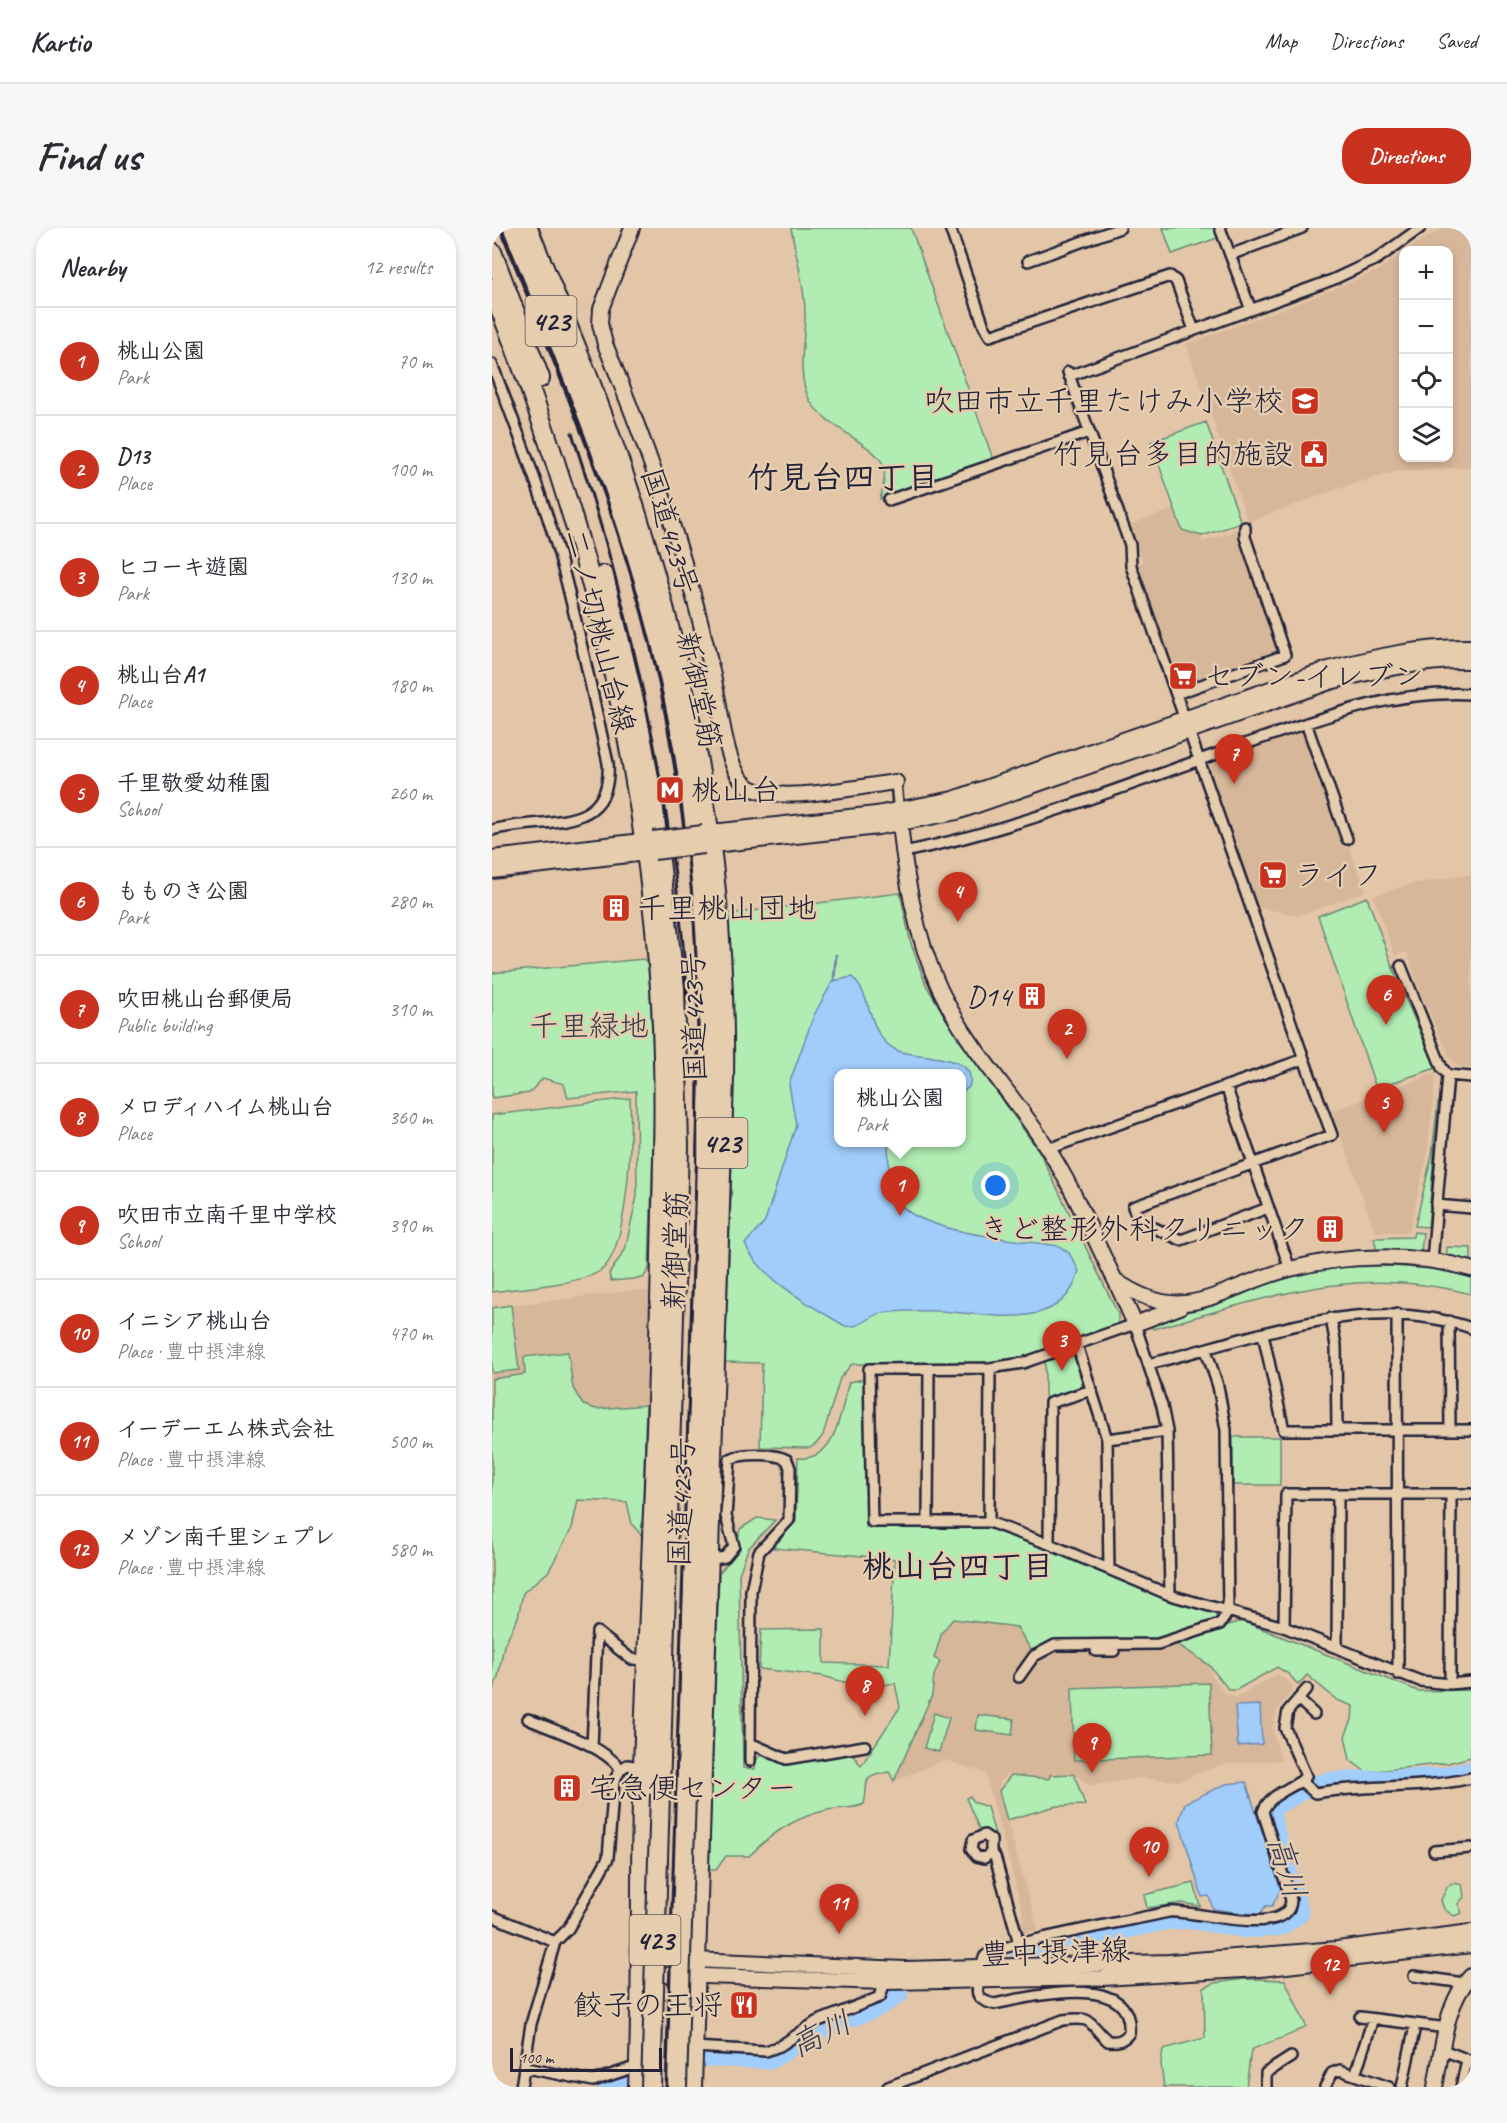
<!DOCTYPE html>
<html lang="en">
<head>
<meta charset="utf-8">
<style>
  :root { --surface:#fff; --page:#f7f7f7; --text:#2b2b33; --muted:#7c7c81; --line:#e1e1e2; --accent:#c8321e }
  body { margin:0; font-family:Caveat,"Klee One",sans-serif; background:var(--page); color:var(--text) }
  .controls { position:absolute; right:18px; top:18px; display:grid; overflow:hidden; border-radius:12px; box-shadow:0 3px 9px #0003 }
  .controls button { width:54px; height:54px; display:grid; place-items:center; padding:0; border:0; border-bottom:2px solid var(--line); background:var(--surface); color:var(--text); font:30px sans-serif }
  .scale { position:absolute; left:18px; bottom:15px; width:152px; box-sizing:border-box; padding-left:6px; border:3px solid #22223b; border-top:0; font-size:16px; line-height:21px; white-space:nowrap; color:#22223b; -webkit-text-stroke:4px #e6cdae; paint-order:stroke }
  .you { position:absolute; left:504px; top:958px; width:21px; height:21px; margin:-15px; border:4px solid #fff; border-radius:50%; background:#1a73e8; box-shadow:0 0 0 9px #1a73e833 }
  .badge { display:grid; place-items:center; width:39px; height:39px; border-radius:50%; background:var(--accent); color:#fff; font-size:20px; font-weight:700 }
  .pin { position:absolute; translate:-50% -50px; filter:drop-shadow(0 2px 3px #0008) }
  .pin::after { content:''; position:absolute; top:32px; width:21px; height:18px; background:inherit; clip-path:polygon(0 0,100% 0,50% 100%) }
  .popup { position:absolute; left:342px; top:841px; width:132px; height:78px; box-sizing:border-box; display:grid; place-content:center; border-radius:12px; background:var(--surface); filter:drop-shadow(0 2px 4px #0005); font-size:20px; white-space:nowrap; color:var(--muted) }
  .popup b { font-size:22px; color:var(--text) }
  .popup::after { content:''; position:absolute; left:50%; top:100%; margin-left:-12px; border:12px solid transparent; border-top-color:var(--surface) }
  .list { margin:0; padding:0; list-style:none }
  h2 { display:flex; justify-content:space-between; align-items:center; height:78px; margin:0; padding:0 24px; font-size:26px }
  h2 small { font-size:20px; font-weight:400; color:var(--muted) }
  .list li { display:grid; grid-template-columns:39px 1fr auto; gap:18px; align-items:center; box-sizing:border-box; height:108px; padding:0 24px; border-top:2px solid var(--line) }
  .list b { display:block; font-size:22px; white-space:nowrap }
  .list p { margin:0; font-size:20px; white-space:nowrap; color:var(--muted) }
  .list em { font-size:20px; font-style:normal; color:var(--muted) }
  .icon { flex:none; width:33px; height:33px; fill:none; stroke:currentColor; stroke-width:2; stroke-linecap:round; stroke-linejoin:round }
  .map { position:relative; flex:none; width:979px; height:1859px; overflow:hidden; border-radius:24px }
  header { display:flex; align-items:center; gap:36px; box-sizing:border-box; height:84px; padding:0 30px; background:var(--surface); border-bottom:2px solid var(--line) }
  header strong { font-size:28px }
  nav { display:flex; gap:33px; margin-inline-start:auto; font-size:21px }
  .intro { display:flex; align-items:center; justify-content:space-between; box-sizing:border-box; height:144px; padding:0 36px }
  h1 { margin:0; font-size:42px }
  .button { padding:15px 27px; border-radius:24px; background:var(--accent); color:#fff; font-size:21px; font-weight:700 }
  main { display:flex; gap:36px; padding:0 36px }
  aside { flex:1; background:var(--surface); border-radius:24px; box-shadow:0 3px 9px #0003 }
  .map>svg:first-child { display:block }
</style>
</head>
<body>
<header>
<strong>Kartio</strong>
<nav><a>Map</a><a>Directions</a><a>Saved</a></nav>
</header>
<div class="intro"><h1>Find us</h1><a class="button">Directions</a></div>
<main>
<aside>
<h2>Nearby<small>12 results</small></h2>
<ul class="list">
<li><span class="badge">1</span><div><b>桃山公園</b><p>Park</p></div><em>70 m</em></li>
<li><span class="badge">2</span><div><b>D13</b><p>Place</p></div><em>100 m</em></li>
<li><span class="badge">3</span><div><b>ヒコーキ遊園</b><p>Park</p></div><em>130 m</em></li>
<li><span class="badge">4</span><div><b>桃山台A1</b><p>Place</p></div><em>180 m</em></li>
<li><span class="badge">5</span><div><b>千里敬愛幼稚園</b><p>School</p></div><em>260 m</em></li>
<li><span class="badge">6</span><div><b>もものき公園</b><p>Park</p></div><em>280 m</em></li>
<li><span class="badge">7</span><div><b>吹田桃山台郵便局</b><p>Public building</p></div><em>310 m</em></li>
<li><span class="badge">8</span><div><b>メロディハイム桃山台</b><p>Place</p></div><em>360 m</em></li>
<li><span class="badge">9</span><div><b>吹田市立南千里中学校</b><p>School</p></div><em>390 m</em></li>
<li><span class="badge">10</span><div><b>イニシア桃山台</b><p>Place · 豊中摂津線</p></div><em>470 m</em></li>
<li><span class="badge">11</span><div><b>イーデーエム株式会社</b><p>Place · 豊中摂津線</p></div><em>500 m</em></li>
<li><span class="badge">12</span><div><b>メゾン南千里シェプレ</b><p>Place · 豊中摂津線</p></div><em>580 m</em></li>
</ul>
</aside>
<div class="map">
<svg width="979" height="1859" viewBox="0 0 979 1859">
  <rect width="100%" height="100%" fill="#e3c6a7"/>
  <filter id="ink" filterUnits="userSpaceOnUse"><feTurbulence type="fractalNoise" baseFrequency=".0167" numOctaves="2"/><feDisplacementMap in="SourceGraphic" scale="12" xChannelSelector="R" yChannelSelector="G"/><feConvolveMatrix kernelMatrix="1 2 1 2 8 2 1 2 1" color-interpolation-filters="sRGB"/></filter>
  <g filter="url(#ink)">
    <path fill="#d7b79a" d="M951,0h19l9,22v217l-71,4 -51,14 -101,37 -62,-178 129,-47 64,-27 24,-18 1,206h44v-208h-43z
      M682,281l8,21 20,6v6l35,-12 40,115 -1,5 -93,34 -7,-4 -40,-115 7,-3 -14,-37z
      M807,504l6,3 40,113 4,-1 17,44 -68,25 -41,-9 -49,-137 4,-8z
      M973,647h6v193l-11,-1 -10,-8 -30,-67 -13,-40 -12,4 -22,-60 34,-11z
      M944,845l-9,83 -18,76h-34l-43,-121z
      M135,1063h22l-3,114 -50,4 -13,-4 -10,-17 -5,-36 -44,6 1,16 -33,5v-71z
      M724,1385l26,8 -67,22 34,22 3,11 14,19 10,2 41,-23 11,7 6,8 -16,20 -6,18 9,33 -60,5 -42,16 -41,-3 -48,8 -14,-11h-26l-1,4 -42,-5 -7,7 -1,11 39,138 -15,4 -4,-12 6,-2 -40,-147 -40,-13 -51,21 38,-86 8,-34 -6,-3 8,-26 11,-14 64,9 14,23 16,-7 110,-2 59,-18z"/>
    <path fill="#b1edb2" stroke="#6a8876" stroke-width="1.5" fill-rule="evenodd" d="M299,0h120l82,231 -113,40c3,-10 6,-21 4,-32 -4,-20 -59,-40 -74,-66 -15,-29 -4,-61 -5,-91 -1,-27 -9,-55 -14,-82z
      M671,0h54l3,9 -48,17z
      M714,194l35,101 -39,13 -20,-6 -31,-88z
      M408,665l11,51 15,41 33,55 80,111 79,163v12l-99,34 -33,4h-134l-12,14 -17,57 -6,8 -7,5 -50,-1 2,-84 -37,-1c5,-149 14,-299 3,-448zM346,846h124v68h-124z
      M875,669l31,85 38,86 -60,20 -58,-172z
      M152,731l5,9 6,124 -6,177 -6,9 -32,3 -2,-7 16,-24 12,-54 -1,-105 -68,7 -4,-14 -21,-6 -14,15 -37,5v-125z
      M138,870c2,34 -1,155 -30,173 -19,13 -83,17 -108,21v-177z
      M946,874l-10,125 -13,-1 17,-71z
      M922,1004l9,1 -2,19 -44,-1 -3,-13 39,-1z
      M955,1019l24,1v14l-24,-5z
      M899,1038l41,3 39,8v17c-115,-31 -208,5 -318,35l-2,-5 141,-49 53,-8z
      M19,1077l8,65 -27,3v-65z
      M76,1124l5,36 10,17 13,4 50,-4 -4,131 -10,-12 -5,-22 -49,-2 -6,28 -24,44 -25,21 -5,24 -14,28 -6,32 -6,16v-314l33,-5 -1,-17z
      M576,1124l7,2 8,27 -2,5 -36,14v-40z
      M373,1151l1,148 97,-1 32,3 31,10 136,59 54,15v9l-59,19 -110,2 -8,7h-8l-14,-23 -64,-8 -11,13 -8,26 6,3 -6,15 -2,19 -38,86 -5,-9c-31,6 -19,8 -25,32 -12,6 -23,3 -36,6 -33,7 -56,23 -79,46h-23l-10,14h-7l10,-297 17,-20 4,-24 17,-11 18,2 -27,29 -9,25 4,194 12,1 1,-9 7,-7 24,11 65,-11 9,13 39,-59 -5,-24 -30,5 -42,-12 -64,-7 2,-39 63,-1v34l65,2 6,-106 -122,-11 23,-27 2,-63c39,3 42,-46 51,-76z
      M741,1209h47v48h-47z
      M750,1393l176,70 53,-1v67l-23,6 -82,9 -16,-12 -5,-24 7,-16 1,-14 -16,-6 -30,-25 -9,10 -8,-10 -13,-8 -41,23h-7l-20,-25 -35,-23z
      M717,1455l3,72 -138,5 -2,-72z
      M442,1485l15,5 -10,34 -15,-4z
      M486,1487l36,4 -2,16 -36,-5z
      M582,1546l11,31 -29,1 -49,14 -8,-29 12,-16 38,4 1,-4z
      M478,1568l3,6 14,5 8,27 -15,-3 -14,-33z
      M702,1655l6,23 -18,-3 -35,5 -3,-13z
      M963,1655l7,2 2,12 -6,7 4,9 -8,3 -10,-7 -3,-9 7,-14z
      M753,1751l40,1 21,46c-17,12 -37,15 -55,24l-5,37h-82l-3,-22 2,-16 42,-11 -1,-50 11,-5z"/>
    <path fill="#a1cdfb" stroke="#6e89ae" stroke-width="1.5" d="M360,749c22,20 14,57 44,73 17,9 85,2 73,37l-7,5v-18h-124v68l50,1c1,19 0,41 10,58 19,32 123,39 161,45l10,7 10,18c-16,64 -93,42 -141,40 -17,-1 -34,0 -51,1 -17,1 -24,17 -42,14 -30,-18 -87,-49 -100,-82l20,-23 31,-96 -7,-41 25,-69 19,-34z
      M768,1477l2,39 -24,2 -3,-40z
      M754,1554l35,107 -9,17h-6l-7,9 -46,-6 -4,-13 -7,1 -23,-76 6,-18 41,-19z"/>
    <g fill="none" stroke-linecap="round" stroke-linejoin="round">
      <path stroke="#6e89ae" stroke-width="3" d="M342,752l2,-25"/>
      <path stroke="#a1cdfb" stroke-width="18" d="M527,1725l147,-32 26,-1 54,9 25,-1 12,-2 17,-13 -28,-95v-7l4,-5 39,-22 15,-3 108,-4 33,-7
        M212,1830l67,2 53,-33 50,-17 25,-15
        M115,1859l17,-7"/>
      <g stroke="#22223b" stroke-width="14">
        <path id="street" d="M458,0l34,98 6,10 180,-60 6,5 18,49
          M728,0l31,82
          M738,27l72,-27
          M536,33l92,-33
          M0,136c24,63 48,125 67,190 19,69 33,139 49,209 5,74 -68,53 -116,67
          M577,148l263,-96 45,-21 43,-31
          M397,272l200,-68
          M684,466l109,-39 -40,-118v-10
          M814,495l41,116
          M404,554l3,33
          M412,624c119,-24 232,-71 347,-110 73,-25 141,-52 220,-48
          M909,738l41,102 6,7 -16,186
          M956,847l23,2
          M734,858l64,183
          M556,921l256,-90 -173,-493 -1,-21 -62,-173
          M944,977l35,3
          M776,980l-87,32 -42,-19 -6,-14 199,-72 -28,-76
          M905,1086l1,360
          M839,1090l5,28 1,83
          M957,1093l1,109
          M771,1106l21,96h187
          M585,1117l30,94 2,130
          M657,1136c104,-26 215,-72 322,-36
          M615,1211l60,-8
          M436,1292l1,-151
          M497,1294l1,-154
          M557,1316l1,-141 42,-13
          M216,1332l17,-3 9,-11 -8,-30 4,-57c12,-6 46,-6 57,1l3,8 -1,52 -30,32 -8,39 -1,170
          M678,1367l-3,-164 -5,-25 -27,-82 -112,39 -33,5 -121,1 3,153h117l60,22 121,51 114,32 136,54 30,3 21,-2
          M792,1399l2,-133h185
          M845,1420l1,-153
          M604,1423h18
          M527,1449l15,-21 21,-11 103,-1 62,-20 8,-12 -2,-182 -8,-44 -12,-36
          M958,1456l1,-190
          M806,1471l16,15
          M36,1491c31,14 71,24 93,50
          M258,1515l36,16 79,-13
          M100,1519l5,-115 34,27 18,1
          M809,1553l5,-5 -21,-48 3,-17 19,-22
          M942,1623l37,-3
          M499,1625l-7,5 -8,-2 -5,-7 2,-9 11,-5 7,5v13l4,4 24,86
          M0,1688l63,26
          M922,1748l50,7
          M868,1789l87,11
          M201,1819l73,4 14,-5 36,-24 64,-25 5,-15
          M951,1822l28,11
          M34,1840l67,13 45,-15
          M863,1847l16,-50
          M29,1859l10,-63 24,-82 13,-13 40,-71 6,-77 7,-12 6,-4 16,2
          M396,1859l175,-67c33,-4 24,3 45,21 10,1 15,0 21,-8 6,-64 -102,-35 -135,-29 -9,-2 -19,-6 -16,-17 2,-9 2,-23 7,-31 9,-11 158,-38 183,-44 25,-3 122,28 123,-12l-28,-88c4,-15 25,-23 38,-31l14,12c52,-9 105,-3 156,-15
          M774,1859v-14l25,-16
          M833,1859l7,-14 8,-3 49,17
          M910,1859l12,-56
          M969,1859l6,-27"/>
      </g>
      <g stroke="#22223b" stroke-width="18">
        <path id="secondary" d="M140,0l-31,81 -1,15 5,20c46,112 87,227 111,346 6,26 10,82 33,97 28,18 112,-1 147,-5
          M408,595c6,62 19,130 49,184 27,49 67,92 97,139 27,40 47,91 69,134 71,50 103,7 175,-11 57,-15 124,-16 181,0
          M211,605l173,-19 77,-15 372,-129c48,-13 96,-24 146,-23
          M212,618l174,-19 79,-15 373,-130c46,-12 93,-22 141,-21
          M0,630l159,-18
          M0,643l162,-19
          M624,1054l19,42 45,-17
          M153,1730l260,11 264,-7 168,-13 134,-17
          M155,1746l238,8 218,-4 157,-9 211,-24
          M943,1859c7,-35 10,-84 36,-111"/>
      </g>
      <g stroke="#22223b" stroke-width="22">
        <path id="highway" d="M21,0c59,145 120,291 155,444 30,132 41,265 41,400l-23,722
          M36,0c33,83 69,165 97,250 66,195 102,395 99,601l-32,1008
          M0,24l48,126
          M0,60c91,228 151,454 168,700 6,89 3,177 1,266 -3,171 -12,342 -18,512 -4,107 0,214 -5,321
          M112,347l33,138 15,80 23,195 4,159 -19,647"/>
      </g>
      <use href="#street" stroke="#e6cdae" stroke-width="9"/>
      <use href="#secondary" stroke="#e6cdae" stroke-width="14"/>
      <use href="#highway" stroke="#e6cdae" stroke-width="18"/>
      <path stroke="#22223b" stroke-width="3" d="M8,0c63,158 134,317 165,485 15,80 28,162 31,244 6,142 -3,286 -7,428 -8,234 -15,468 -23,702
        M80,205c61,184 102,375 116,569"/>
      <g stroke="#22223b" stroke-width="18" stroke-linecap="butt">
        <path id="secondary-bridge" d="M161,611l50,-6
          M162,624l50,-6"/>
      </g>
      <g stroke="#22223b" stroke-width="22" stroke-linecap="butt">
        <path id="highway-bridge" d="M159,1859l9,-293
          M185,1859l9,-293"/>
      </g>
      <use href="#secondary-bridge" stroke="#e6cdae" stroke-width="14"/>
      <use href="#highway-bridge" stroke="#e6cdae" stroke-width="18"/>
    </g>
  </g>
  <defs>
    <g id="school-square" transform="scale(1.5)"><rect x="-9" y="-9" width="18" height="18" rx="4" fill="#c8321e" stroke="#e6cdae"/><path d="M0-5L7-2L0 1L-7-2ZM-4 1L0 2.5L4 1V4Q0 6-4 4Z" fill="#fff"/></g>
    <g id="civic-square" transform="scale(1.5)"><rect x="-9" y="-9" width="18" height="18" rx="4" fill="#c8321e" stroke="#e6cdae"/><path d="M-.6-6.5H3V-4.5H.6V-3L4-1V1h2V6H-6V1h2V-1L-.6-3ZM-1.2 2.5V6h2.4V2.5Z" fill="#fff"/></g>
    <g id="supermarket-square" transform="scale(1.5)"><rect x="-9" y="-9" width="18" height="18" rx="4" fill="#c8321e" stroke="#e6cdae"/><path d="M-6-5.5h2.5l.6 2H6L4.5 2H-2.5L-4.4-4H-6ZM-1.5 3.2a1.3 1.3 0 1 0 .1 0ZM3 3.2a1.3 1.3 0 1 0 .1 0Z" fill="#fff"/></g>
    <g id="metro-square" transform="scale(1.5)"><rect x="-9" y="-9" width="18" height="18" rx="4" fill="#c8321e" stroke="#e6cdae"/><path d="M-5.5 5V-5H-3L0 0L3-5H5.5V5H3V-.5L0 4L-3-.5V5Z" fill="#fff"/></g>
    <g id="building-square" transform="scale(1.5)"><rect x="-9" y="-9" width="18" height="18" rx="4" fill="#c8321e" stroke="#e6cdae"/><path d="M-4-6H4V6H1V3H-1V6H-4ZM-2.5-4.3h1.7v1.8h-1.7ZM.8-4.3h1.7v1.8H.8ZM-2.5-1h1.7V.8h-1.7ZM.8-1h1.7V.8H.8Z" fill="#fff"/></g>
    <g id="restaurant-square" transform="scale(1.5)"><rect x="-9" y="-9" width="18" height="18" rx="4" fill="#c8321e" stroke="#e6cdae"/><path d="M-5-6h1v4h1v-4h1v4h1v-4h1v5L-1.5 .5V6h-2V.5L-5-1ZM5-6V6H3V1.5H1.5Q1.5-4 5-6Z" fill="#fff"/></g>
  </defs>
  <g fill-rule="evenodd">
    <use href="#school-square" x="813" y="173"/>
    <use href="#civic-square" x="822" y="226"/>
    <use href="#supermarket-square" x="691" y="448"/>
    <use href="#metro-square" x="178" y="562"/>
    <use href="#supermarket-square" x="781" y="647"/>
    <use href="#building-square" x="124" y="680"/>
    <use href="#building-square" x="540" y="768"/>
    <use href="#building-square" x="838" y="1001"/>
    <use href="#building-square" x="75" y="1560"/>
    <use href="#restaurant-square" x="252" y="1777"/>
  </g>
  <g text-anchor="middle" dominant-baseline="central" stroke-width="5" stroke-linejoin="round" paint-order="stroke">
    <g fill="#e6cdae" stroke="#5d555e" stroke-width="1.5">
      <rect x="33.5" y="68" width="51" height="50" rx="4.5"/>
      <rect x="204.5" y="890" width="51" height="50" rx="4.5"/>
      <rect x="137.5" y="1687" width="51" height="50" rx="4.5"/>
    </g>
    <g font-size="28" font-weight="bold" fill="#22223b">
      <text x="59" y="93">423</text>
      <text x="230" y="915">423</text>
      <text x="163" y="1712">423</text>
    </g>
    <g font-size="30" fill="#22223b" stroke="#e6cdae" text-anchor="end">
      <text x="792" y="173">吹田市立千里たけみ小学校</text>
      <text x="801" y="226">竹見台多目的施設</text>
      <text x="712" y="448" text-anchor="start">セブン-イレブン</text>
      <text x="199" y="562" text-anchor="start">桃山台</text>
      <text x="802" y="647" text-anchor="start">ライフ</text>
      <text x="145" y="680" text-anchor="start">千里桃山団地</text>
      <text x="519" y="768">D14</text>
      <text x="817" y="1001">きど整形外科クリニック</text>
      <text x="96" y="1560" text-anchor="start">宅急便センター</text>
      <text x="231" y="1777">餃子の王将</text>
    </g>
    <g font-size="30" fill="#22223b" stroke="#e6cdae">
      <text transform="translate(178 303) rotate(73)">国道423号</text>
      <text transform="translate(108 403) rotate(76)">二ノ切桃山台線</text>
      <text transform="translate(207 462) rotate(78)">新御堂筋</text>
      <text transform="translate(202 789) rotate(-91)">国道423号</text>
      <text transform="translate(183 1022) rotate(-88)">新御堂筋</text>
      <text transform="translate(189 1274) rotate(-88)">国道423号</text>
      <text transform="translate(563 1724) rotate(-2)">豊中摂津線</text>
    </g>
    <g font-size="30" fill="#37404d" stroke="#e6cdae">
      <text x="97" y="798">千里緑地</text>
    </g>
    <g font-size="32" font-weight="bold" fill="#22223b" stroke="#e6cdae">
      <text x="351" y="249">竹見台四丁目</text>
      <text x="466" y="1338">桃山台四丁目</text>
    </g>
    <g font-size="32" font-style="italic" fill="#353c58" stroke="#e6cdae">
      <text transform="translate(795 1639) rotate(74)">高川</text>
      <text transform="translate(329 1806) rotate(-26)">高川</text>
    </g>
  </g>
</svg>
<div class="controls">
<button>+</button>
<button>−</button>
<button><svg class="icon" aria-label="locate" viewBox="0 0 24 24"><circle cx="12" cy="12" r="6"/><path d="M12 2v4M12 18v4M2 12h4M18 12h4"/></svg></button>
<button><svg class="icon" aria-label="layers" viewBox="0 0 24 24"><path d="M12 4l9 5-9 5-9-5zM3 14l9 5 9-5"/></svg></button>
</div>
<div class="scale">100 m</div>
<div class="you"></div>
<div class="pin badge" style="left:408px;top:988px">1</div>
<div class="popup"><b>桃山公園</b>Park</div>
<div class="pin badge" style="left:575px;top:831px">2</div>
<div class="pin badge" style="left:570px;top:1143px">3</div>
<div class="pin badge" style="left:466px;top:694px">4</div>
<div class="pin badge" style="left:892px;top:905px">5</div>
<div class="pin badge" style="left:894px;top:797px">6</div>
<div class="pin badge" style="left:742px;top:556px">7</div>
<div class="pin badge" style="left:373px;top:1488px">8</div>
<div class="pin badge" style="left:600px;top:1545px">9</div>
<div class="pin badge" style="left:657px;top:1649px">10</div>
<div class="pin badge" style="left:347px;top:1706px">11</div>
<div class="pin badge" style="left:838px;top:1767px">12</div>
</div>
</main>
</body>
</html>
